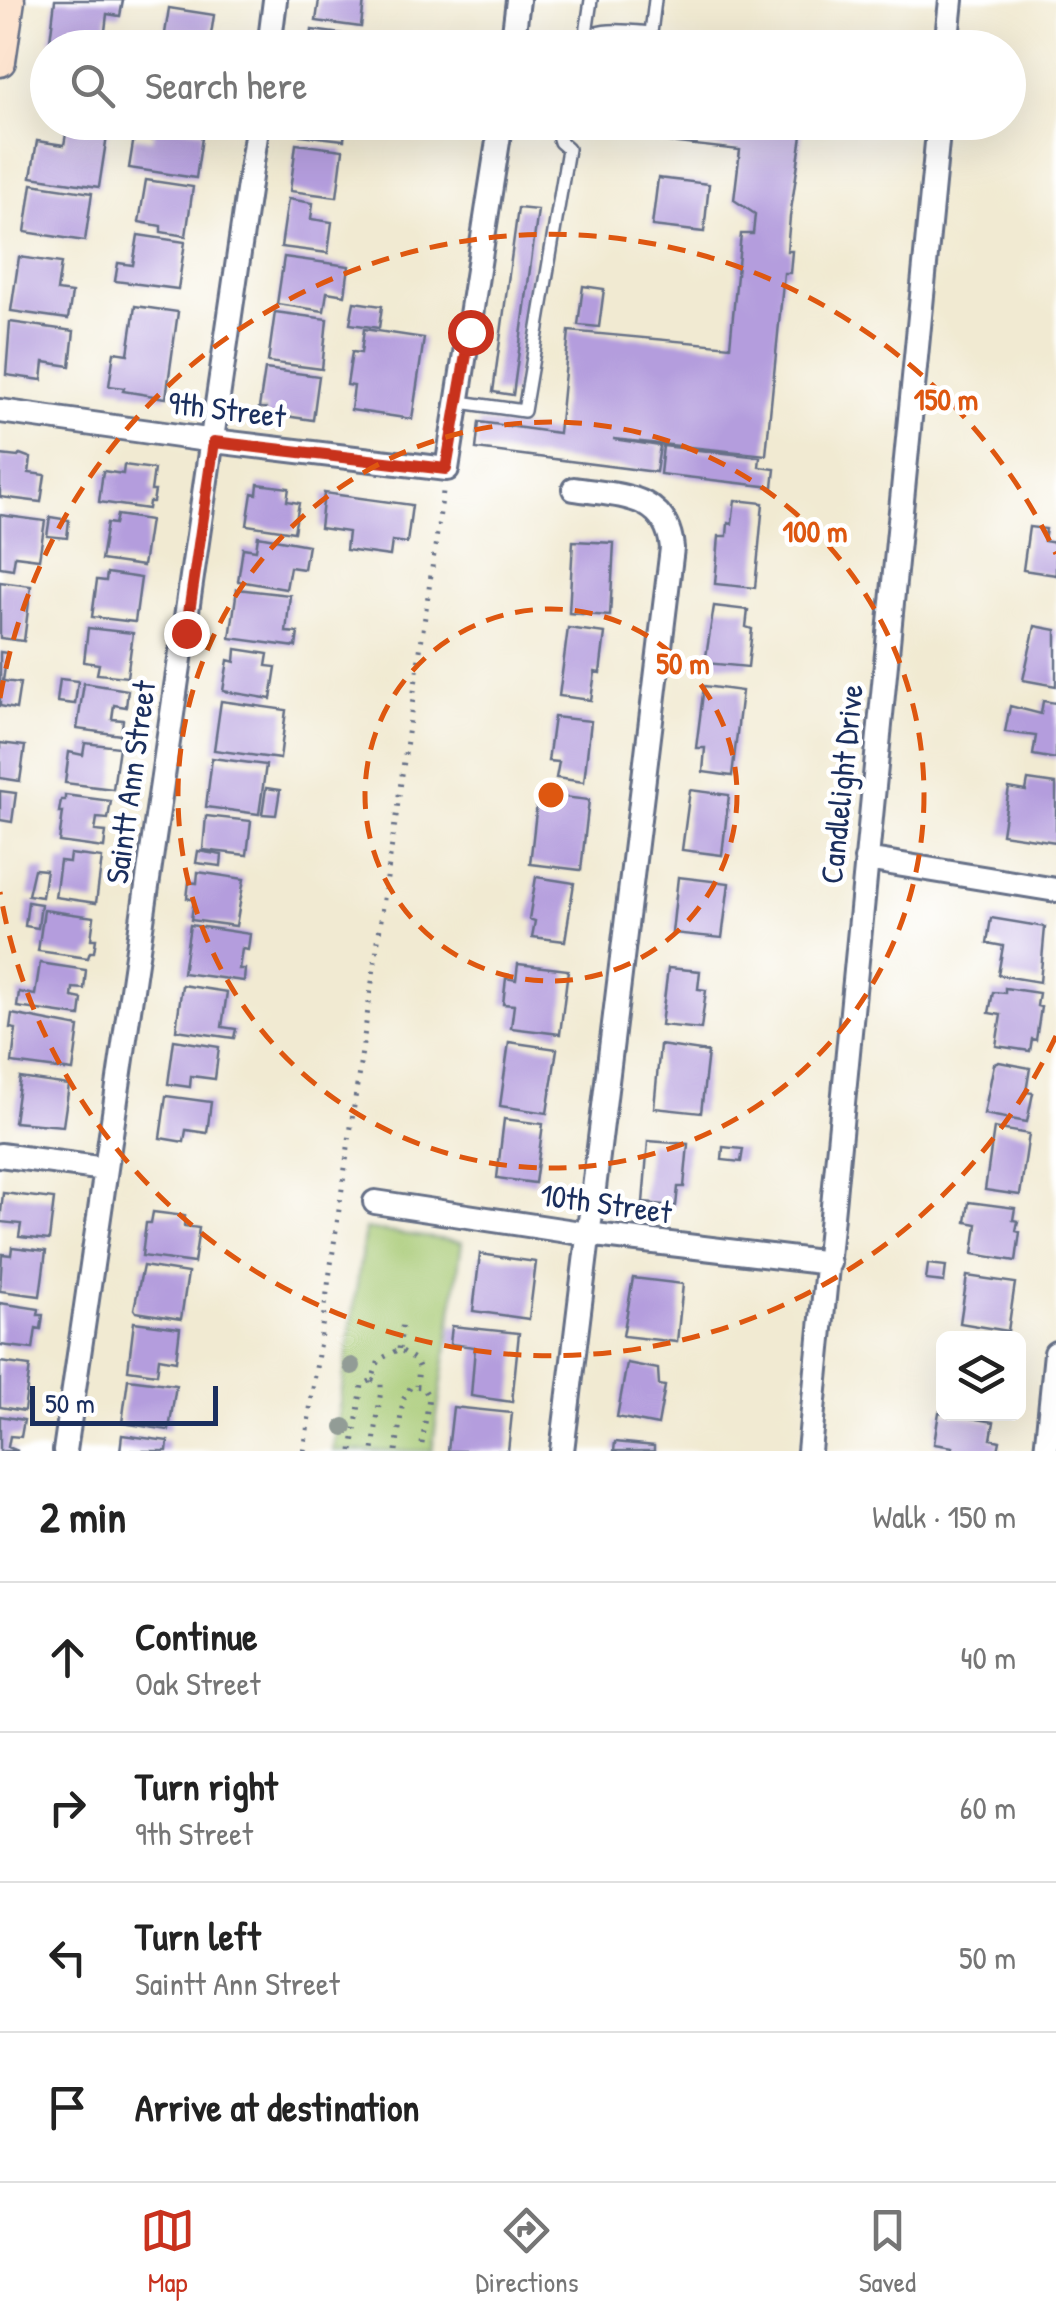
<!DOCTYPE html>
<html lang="en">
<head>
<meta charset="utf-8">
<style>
  :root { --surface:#fff; --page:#f2f2f2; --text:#222; --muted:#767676; --line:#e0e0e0; --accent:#c8321e }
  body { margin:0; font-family:"Patrick Hand",sans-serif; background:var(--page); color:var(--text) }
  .controls { position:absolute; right:30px; bottom:30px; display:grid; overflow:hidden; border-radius:15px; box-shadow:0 10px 40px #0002 }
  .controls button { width:90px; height:90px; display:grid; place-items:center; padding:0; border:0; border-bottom:2px solid var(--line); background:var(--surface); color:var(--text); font:50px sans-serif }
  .scale { position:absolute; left:30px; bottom:25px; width:188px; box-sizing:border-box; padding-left:10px; border:5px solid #1b2f5e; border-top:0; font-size:28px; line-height:35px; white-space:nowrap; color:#1b2f5e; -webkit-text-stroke:8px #fff; paint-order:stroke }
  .stop { position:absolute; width:30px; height:30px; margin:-22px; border:8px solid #c8321e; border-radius:50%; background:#fff }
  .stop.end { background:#c8321e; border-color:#fff; box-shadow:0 2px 10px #0008 }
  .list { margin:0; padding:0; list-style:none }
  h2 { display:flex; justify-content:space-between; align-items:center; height:130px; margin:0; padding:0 40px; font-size:42px }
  h2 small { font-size:32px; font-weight:400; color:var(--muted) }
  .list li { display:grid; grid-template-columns:65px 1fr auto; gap:30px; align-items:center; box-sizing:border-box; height:150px; padding:0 40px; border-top:2px solid var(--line) }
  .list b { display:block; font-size:38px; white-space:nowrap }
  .list p { margin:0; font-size:32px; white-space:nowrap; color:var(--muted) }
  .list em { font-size:32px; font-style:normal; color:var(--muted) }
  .icon { flex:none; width:55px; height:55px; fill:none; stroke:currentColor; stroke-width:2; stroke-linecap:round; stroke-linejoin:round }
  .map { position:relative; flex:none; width:1056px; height:1451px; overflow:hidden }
  .search { position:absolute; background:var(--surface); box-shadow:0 10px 40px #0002; left:30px; right:30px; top:30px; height:110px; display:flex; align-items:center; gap:25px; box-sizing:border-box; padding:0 35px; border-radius:55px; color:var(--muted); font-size:38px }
  .sheet { height:730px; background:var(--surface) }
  nav { display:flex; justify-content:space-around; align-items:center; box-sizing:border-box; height:140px; border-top:2px solid var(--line); background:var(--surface); font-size:28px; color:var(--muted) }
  nav a { display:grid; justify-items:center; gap:5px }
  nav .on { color:var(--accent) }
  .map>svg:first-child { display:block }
</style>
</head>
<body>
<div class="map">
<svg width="1056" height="1451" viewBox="0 0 1056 1451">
  <rect width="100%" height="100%" fill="#fff"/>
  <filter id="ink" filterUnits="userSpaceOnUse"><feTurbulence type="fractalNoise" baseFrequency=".01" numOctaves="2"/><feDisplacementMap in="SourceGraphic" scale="20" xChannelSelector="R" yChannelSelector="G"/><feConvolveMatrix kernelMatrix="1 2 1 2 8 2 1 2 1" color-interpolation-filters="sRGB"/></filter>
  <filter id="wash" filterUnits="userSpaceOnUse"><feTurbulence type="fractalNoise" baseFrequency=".0048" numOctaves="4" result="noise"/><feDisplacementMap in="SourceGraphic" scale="40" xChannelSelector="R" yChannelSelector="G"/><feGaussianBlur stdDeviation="2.25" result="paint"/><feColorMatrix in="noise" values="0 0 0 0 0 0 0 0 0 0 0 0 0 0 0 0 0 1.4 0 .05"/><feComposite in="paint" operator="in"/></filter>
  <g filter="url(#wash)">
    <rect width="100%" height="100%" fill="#f1ead2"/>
    <path fill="#a5c871" stroke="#607c68" stroke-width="2.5" d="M365,1229l97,13 -30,209h-99z"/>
    <g id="blocks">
      <path fill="#b49ddd" d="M55,0h68l-3,16 -13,-2 -4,34 -53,-7z
        M319,0h45l-3,27 -45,-6z
        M169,8l45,7 -5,33h-27l1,-5 -19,-3z
        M312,30l45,6 -2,12h-45z
        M408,35l48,7v6h-50z
        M302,122h44l-2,18 -44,-5z
        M661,122h143l-14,95 -3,34h5l-2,22h-6l-18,182 -153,-16 47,7 -4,26 -180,-23 3,-27 80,11 10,-102 161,15 11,-112h12l2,-20 -21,-14 6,-50 -81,-9z
        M68,123l40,6 -9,58 -68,-10 6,-36 27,4z
        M155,124l48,7 -7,47 -67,-10 5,-31 18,3z
        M296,144l47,6 -6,47 -47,-6z
        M658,178l51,6 -5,48 -52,-6z
        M146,180l47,7 -7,49 -25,-4v-6l-22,-4z
        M32,184l60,9 -7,48 -60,-9z
        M288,199l25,4 -2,16 21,3 -4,31 -47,-6z
        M518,208l20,2 -25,185 -20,-3z
        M138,235l47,7 -7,47 -63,-8 3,-18 15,2z
        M19,257l42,6 -4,28 15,2 -4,26 -57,-8z
        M284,257l65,9 -4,29 -18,-3 -3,19 -47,-7z
        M583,286l21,3 -5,38 -21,-2z
        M354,302l28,4 -3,22 -29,-4z
        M135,306l43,6 -12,86 -43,-7 1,-3 -15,-2 5,-34 14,2z
        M275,312l52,7 -5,50 -54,-7z
        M10,322l64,9 -4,35 -26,-4 -2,18 -36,-5z
        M364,329l60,9 -12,81 -61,-9 3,-24 -7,-1 5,-33 9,1z
        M265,369l54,7 -6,44 -28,-4 -1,6 -19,-2 1,-12h-7z
        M663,446l97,11 -1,10 16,2 -2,18 -113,-13z
        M20,454l11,4 -2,15 16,2 -4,27 -41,-5v-42l18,2z
        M124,465l30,4 -3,22h4l-2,11h-4l-1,7 -49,-7 4,-31 20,3z
        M258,484l31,4 -2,13 12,2 -5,29 -47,-7 5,-32 5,1z
        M324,493l88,12 -5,38 -15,-2 -2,15 -44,-6 2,-18 -28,-4z
        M735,500l28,3 -8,85 -40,-4 4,-48h8l1,-13 4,1z
        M0,515l45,6 -6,38 -24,-3 -2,13 -13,-2z
        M117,515l33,5 -7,46 -42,-6 6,-37 8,1z
        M50,517l19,3 -2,18 -20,-2z
        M1029,527l17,2 -2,12 12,2v32l-33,-5z
        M258,536l50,9 -4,24 -14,-2 -4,22 -48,-8 5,-33 13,2z
        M573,541l41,2 -4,73 -41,-3z
        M107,573l34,5 -6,44 -43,-5 5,-37 9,1z
        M0,582l31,4 -7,55 -24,-3z
        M237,589l53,6 -4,37 12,1 -2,14 -66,-9z
        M714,606l34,4 -2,17 6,2 -4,38 -43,-4z
        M1035,626l21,4v56l-33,-6z
        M88,628l45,5 -6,44 -30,-3 2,-10 -15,-2z
        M568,628l37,5 -5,40 -5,-1 -4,28 -32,-4z
        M236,649l32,5 -2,12 10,1 -5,32 -48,-8 5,-31 7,2z
        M0,652l7,1 -4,28 17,2 -4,26 -16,-3z
        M60,679l18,2 -3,23 -18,-2z
        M84,683l44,7 -2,17 -12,-2 -2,14 11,1 -2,15 -44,-6z
        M704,686l38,5 -10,85 -29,-4 2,-24h-9z
        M221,701l65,9 -6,49 -66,-9z
        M1043,701l13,2v56l-23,-4 3,-19 -31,-4 5,-26 31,8z
        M554,717l37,4 -7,61 -28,-4 3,-16 -11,-1z
        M0,743l25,3 -5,35 -20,-3z
        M85,743l34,4 -6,42 -48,-6 4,-31 14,3z
        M212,758l54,7 -7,49 -53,-7z
        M1028,780l28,4v58l-54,-8 7,-46 17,3z
        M266,788l14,2 -4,25 -14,-1z
        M690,790l39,5 -7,60 -40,-5z
        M0,791l16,2 -4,29 -12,-2z
        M538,794l51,6 -8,70 -51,-6z
        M65,795l46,6 -3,18 -11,-1 -2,13 11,1 -2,16 -45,-6 4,-30h-4l2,-12h4z
        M206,816l45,5 -4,34 -44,-5z
        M198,851l24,4 -1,11 -25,-3z
        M70,854l32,4 -6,45 -41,-6 5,-36 9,1z
        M34,869l12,1 -4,27 -14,-2z
        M198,872l46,7 -8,47 -45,-6 3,-20 -7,-2 2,-16 8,1z
        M536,877l38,6 -9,58 -33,-4 3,-16 -6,-2z
        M678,877l51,6 -7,55 -50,-5z
        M28,902l13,2 -3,24 -13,-2z
        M44,910l50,7 -3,22h5l-2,13h-4l-2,6 -50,-7z
        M991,918l54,9 -5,55 -42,-7 5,-29 -16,-3z
        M190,925l60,9 -2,16 -6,-1 -3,20h6l-1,12 -61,-8z
        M40,963l46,7 -2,19 -11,-1 -1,9 10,2 -2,17 -63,-9 2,-15 16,3z
        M518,964l50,6 -8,64 -49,-6 3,-23 -11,-1 3,-26 10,2z
        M668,968l32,3 -2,18 8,1 -5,39 -40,-4z
        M182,985l45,7 -5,35 14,2 -2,9 -58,-8z
        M1005,988l34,5 -2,13 4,1 -5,33 -4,-1 -2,12 -34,-5 5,-31 -12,-2 4,-21 12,1z
        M12,1014l67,13 -6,44 -61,-8 4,-34 -6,-1z
        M174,1040l45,7 -4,32 -24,-3 -1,11 -22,-3z
        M509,1042l48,7 -10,64 -47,-7z
        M660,1045l48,7 -7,61 -47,-5z
        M999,1062l31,6 -4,24 7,1 -6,29 -43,-8 10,-50z
        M20,1078l49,7 -6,41 -49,-4z
        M166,1096l45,6 -4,31 -21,-3 -2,12 -24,-4z
        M504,1119l39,5 -8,59 -38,-5z
        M994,1128l35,6 -9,61 -35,-5z
        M648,1141l40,3 -4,43h-6l-2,19 -33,-3z
        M723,1147l20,2 -2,13 -19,-2z
        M3,1193l51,6 -5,41 -30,-3 2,-13 -21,-2z
        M969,1202l46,6 -2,12 5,1 -2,10 4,1 -4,29 -43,-7 4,-30 -11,-2z
        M153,1212l32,4 -1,10 15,2 -5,35 -52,-7 4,-33h5z
        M12,1247l34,4 -6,45 -40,-5 2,-37 9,1z
        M480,1254l56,8 -7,57 -56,-8z
        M928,1264l18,2 -2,16 -18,-2z
        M143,1266l45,7 -7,46 -45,-7 -2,-3z
        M967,1276l48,7 -7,48 -48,-8z
        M633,1278l50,6 -6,58 -54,-6z
        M0,1303l39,6 -1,6h5l-2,14 -5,-1 -3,21 -33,-4z
        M134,1322l46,6 -4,33 -17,-3 -2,16 -29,-4z
        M452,1326l67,7 -7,69 -41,-6 4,-49 -25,-3z
        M0,1362l30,4 -6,45 -24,-4z
        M627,1363l31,6 1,16 6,1 -7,39 -41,-8z
        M128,1379l48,6 -7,45 -47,-7z
        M453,1407l59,6 -4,38h-60z
        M939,1412l55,10 -3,17 9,2 -2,10h-46l1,-4 -19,-3z
        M0,1416l24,4 -3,17 -11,-1 -2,11 10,4h-18z
        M122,1435l46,6 -1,10h-47z
        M615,1442l39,4v5h-40z"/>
    </g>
  </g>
  <g filter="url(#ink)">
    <use href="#blocks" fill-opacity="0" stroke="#667087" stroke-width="2.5"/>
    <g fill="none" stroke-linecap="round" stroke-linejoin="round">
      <g stroke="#667087" stroke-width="16">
        <path id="lane" d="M586,34l5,-34
          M567,48c25,-22 52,-18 84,-15l4,-33
          M460,402l64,9 44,-262 -8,-7 -6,-20"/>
      </g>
      <g stroke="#667087" stroke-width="28">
        <path id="street" d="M269,48l6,-48
          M512,48l6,-48
          M946,48l5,-48
          M0,411l214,30 233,28 54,-347
          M866,859l190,31
          M0,1155l105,14
          M375,1202l212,32 242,29
          M65,1451l193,-1329
          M562,1451l110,-903c-5,-55 -54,-52 -98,-59
          M809,1451l130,-1329
          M1046,1451l10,-98"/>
      </g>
      <g stroke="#667087" stroke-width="35">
        <path id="secondary" d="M0,61l9,-61"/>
      </g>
      <path stroke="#667087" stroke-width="5" stroke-dasharray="2.5 8" stroke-linecap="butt" d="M399,1349l4,-27
        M372,1380l9,4v5l-8,62
        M304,1451l139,-959
        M352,1451l10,-66 10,-5 7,-20 20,-11 17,11 3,7 -2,19
        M396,1451l7,-51 8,-14 12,1 6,10 -8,54"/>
      <use href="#lane" stroke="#fff" stroke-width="11"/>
      <use href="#street" stroke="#fff" stroke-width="22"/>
      <use href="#secondary" stroke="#fde4d0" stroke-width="30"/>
    </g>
    <g fill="#929c96">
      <circle cx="352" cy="1366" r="9"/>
      <circle cx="344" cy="1427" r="9"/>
    </g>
  </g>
  <g fill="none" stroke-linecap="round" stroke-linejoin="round" filter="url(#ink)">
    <path stroke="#c8321e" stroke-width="12" d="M186,633l28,-191 232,27 24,-137"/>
  </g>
  <g fill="none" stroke="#de5710" stroke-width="5" stroke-dasharray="18 12">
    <circle cx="551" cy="795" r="186"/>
    <circle cx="551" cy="795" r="373"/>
    <path d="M1056 1036A559 559 0 0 1 0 892M0 698A559 559 0 0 1 1056 554"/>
  </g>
  <g text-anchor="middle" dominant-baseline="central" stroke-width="9" stroke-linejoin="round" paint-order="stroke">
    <g font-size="32" fill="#1b2f5e" stroke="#fff">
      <text transform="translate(227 409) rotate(7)">9th Street</text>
      <text transform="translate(130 782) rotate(-82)">Saintt Ann Street</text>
      <text transform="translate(841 784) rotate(-84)">Candlelight Drive</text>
      <text transform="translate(606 1203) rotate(8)">10th Street</text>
    </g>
  </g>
  <circle cx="551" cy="795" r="15" fill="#de5710" stroke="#fff" stroke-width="5"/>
  <g font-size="30" text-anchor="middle" font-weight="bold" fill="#de5710" stroke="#fff" stroke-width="9" stroke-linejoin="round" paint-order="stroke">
    <text x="946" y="410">150 m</text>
    <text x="815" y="542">100 m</text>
    <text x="683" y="674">50 m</text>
  </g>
</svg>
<div class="controls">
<button><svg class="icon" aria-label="layers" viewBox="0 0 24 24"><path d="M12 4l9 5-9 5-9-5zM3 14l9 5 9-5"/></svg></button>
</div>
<div class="scale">50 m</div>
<div class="stop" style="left:470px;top:332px"></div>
<div class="stop end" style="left:186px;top:633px"></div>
<div class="search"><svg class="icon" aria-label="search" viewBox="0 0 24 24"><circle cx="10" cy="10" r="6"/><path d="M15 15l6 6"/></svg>Search here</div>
</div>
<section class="sheet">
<h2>2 min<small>Walk · 150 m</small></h2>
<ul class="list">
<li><svg class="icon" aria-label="ahead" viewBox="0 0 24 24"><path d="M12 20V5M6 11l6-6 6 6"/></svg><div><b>Continue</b><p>Oak Street</p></div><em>40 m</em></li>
<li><svg class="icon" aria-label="right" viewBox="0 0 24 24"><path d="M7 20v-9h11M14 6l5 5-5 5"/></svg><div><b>Turn right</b><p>9th Street</p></div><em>60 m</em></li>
<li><svg class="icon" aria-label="left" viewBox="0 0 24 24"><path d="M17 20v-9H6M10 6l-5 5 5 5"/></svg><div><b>Turn left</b><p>Saintt Ann Street</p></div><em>50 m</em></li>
<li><svg class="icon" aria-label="arrive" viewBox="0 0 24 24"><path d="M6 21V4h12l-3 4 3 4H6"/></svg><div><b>Arrive at destination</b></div></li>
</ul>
</section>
<nav>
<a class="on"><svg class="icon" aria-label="map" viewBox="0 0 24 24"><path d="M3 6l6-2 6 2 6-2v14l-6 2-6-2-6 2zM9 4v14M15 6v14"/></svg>Map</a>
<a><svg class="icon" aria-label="directions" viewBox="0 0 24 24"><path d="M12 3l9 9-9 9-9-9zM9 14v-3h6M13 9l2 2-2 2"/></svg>Directions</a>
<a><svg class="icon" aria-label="saved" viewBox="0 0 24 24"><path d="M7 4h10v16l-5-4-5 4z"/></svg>Saved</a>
</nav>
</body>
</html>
